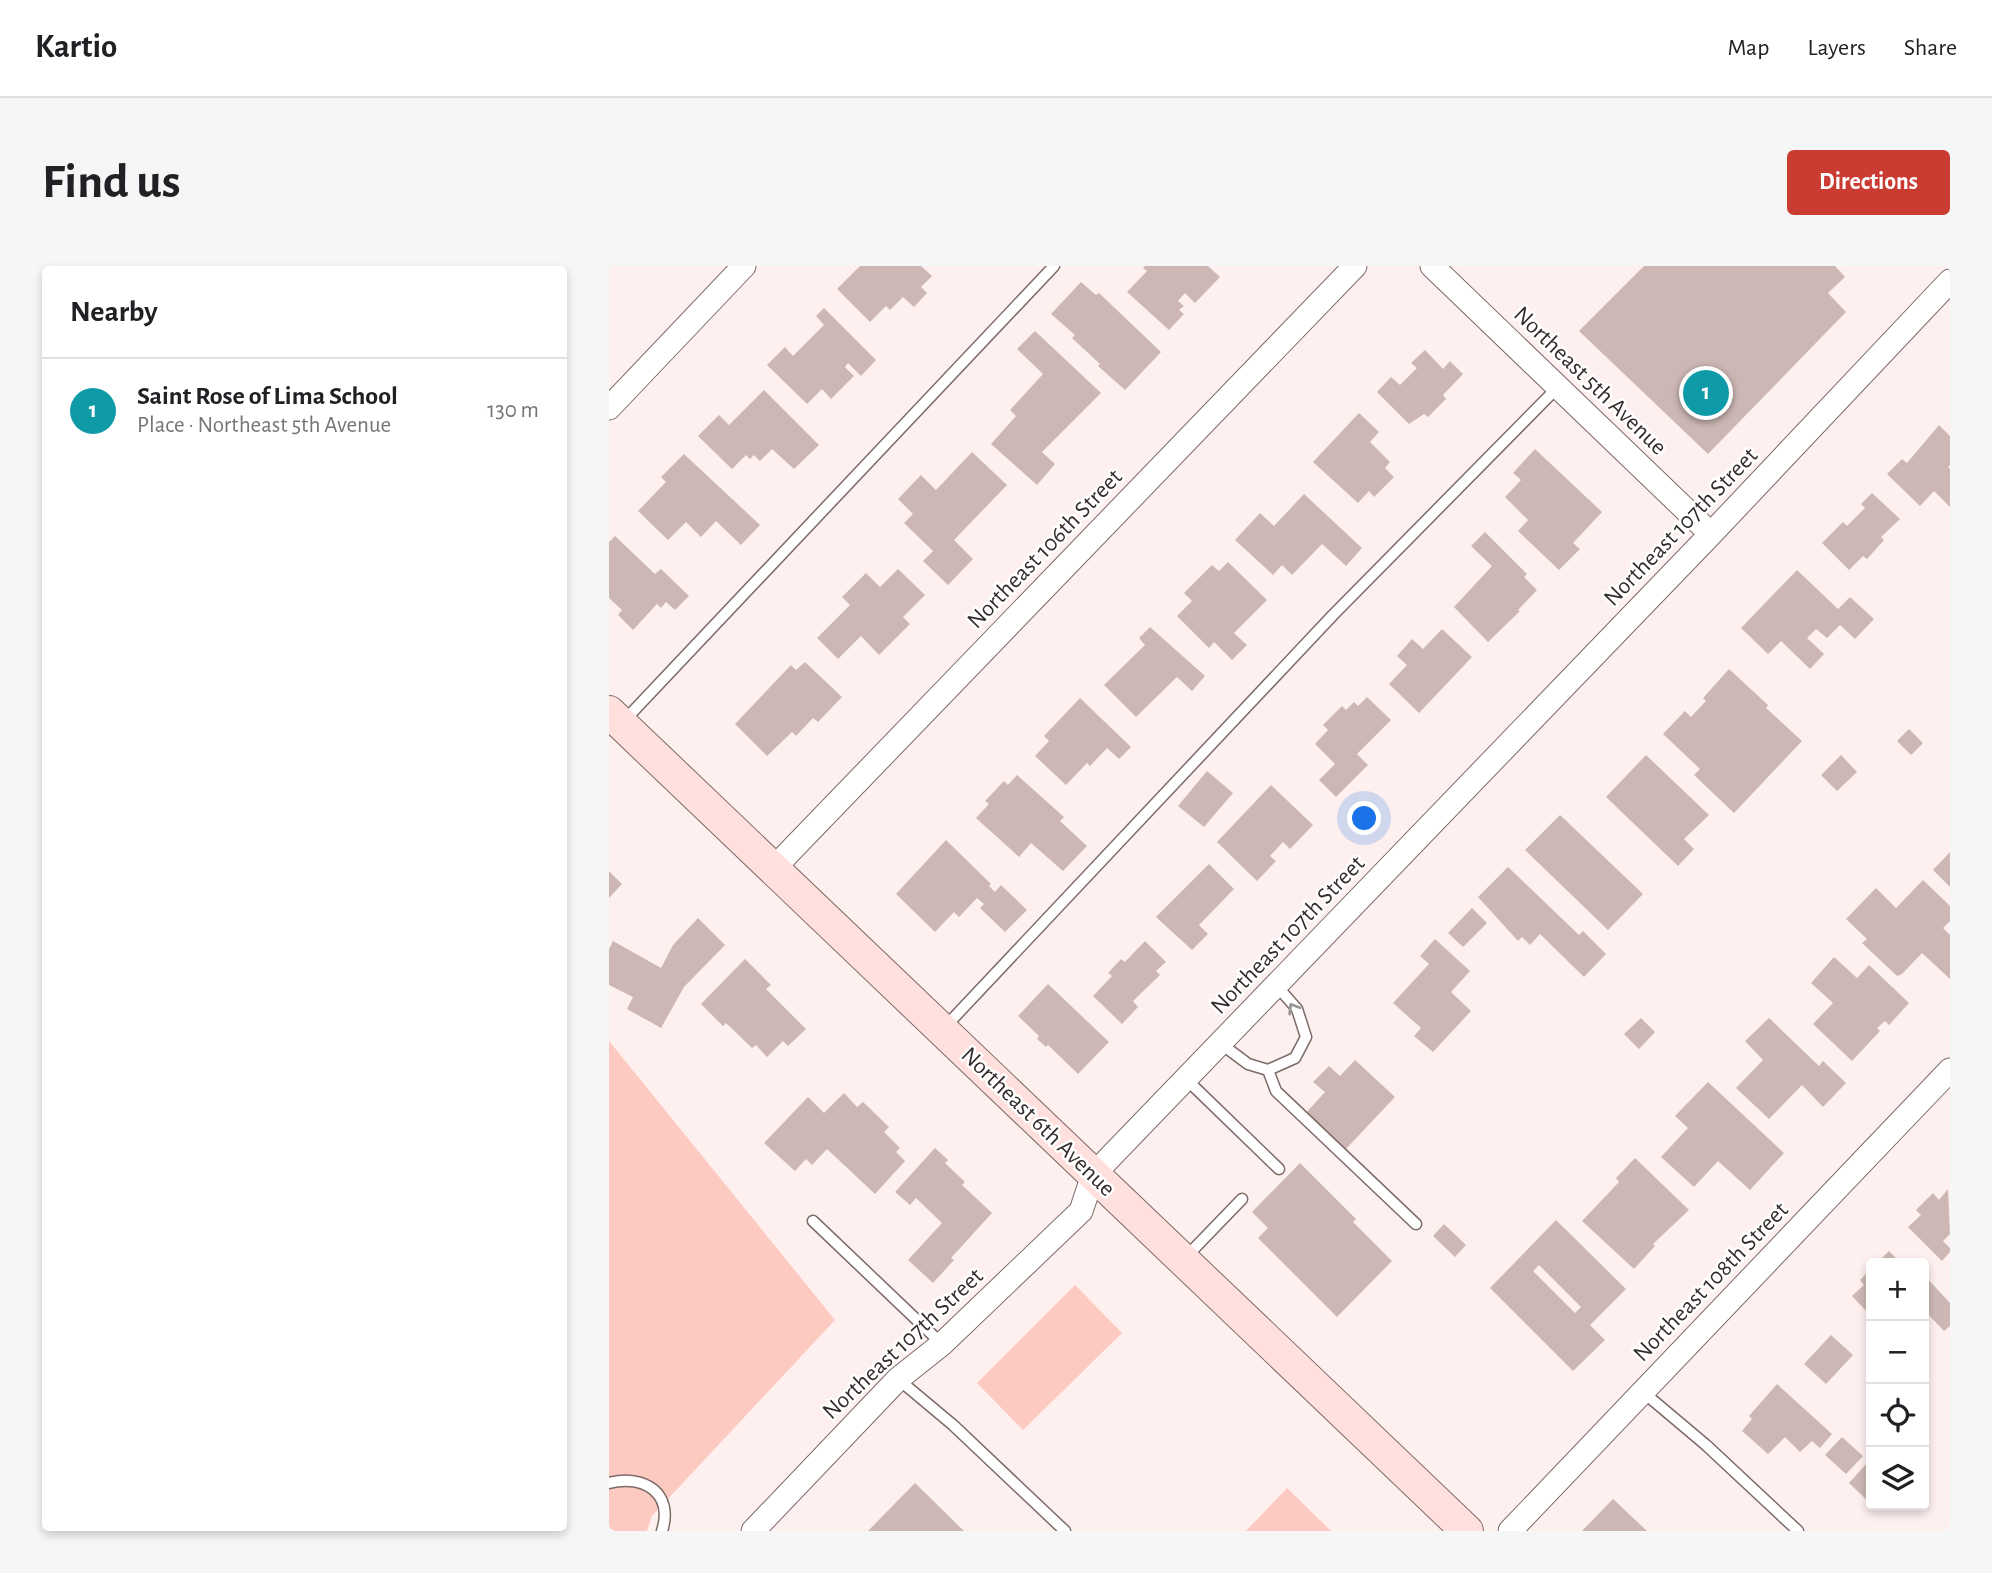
<!DOCTYPE html>
<html lang="en">
<head>
<meta charset="utf-8">
<style>
  :root { --surface:#fff; --page:#f6f6f6; --text:#202124; --muted:#757577; --line:#e0e0e0; --accent:#ca3c31 }
  body { margin:0; font-family:"Alegreya Sans",sans-serif; background:var(--page); color:var(--text) }
  .controls { position:absolute; right:21px; bottom:21px; display:grid; overflow:hidden; border-radius:7px; box-shadow:0 4px 10px #0003 }
  .controls button { width:63px; height:63px; display:grid; place-items:center; padding:0; border:0; border-bottom:2px solid var(--line); background:var(--surface); color:var(--text); font:35px sans-serif }
  .you { position:absolute; left:756px; top:553px; width:24px; height:24px; margin:-18px; border:5px solid #fff; border-radius:50%; background:#1a73e8; box-shadow:0 0 0 10px #1a73e833 }
  .badge { display:grid; place-items:center; width:46px; height:46px; border-radius:50%; background:var(--accent); color:#fff; font-size:23px; font-weight:700 }
  .pin { position:absolute; translate:-50% -50%; border:4px solid #fff; box-shadow:0 2px 7px #0006 }
  .list { margin:0; padding:0; list-style:none }
  h2 { display:flex; justify-content:space-between; align-items:center; height:91px; margin:0; padding:0 28px; font-size:30px }
  h2 small { font-size:23px; font-weight:400; color:var(--muted) }
  .list li { display:grid; grid-template-columns:46px 1fr auto; gap:21px; align-items:center; box-sizing:border-box; height:105px; padding:0 28px; border-top:2px solid var(--line) }
  .list b { display:block; font-size:26px; white-space:nowrap }
  .list p { margin:0; font-size:23px; white-space:nowrap; color:var(--muted) }
  .list em { font-size:23px; font-style:normal; color:var(--muted) }
  .icon { flex:none; width:38px; height:38px; fill:none; stroke:currentColor; stroke-width:2; stroke-linecap:round; stroke-linejoin:round }
  .map { position:relative; flex:none; width:1341px; height:1265px; overflow:hidden; border-radius:7px }
  header { display:flex; align-items:center; gap:42px; box-sizing:border-box; height:98px; padding:0 35px; background:var(--surface); border-bottom:2px solid var(--line) }
  header strong { font-size:33px }
  nav { display:flex; gap:38px; margin-inline-start:auto; font-size:24px }
  .intro { display:flex; align-items:center; justify-content:space-between; box-sizing:border-box; height:168px; padding:0 42px }
  h1 { margin:0; font-size:49px }
  .button { padding:18px 32px; border-radius:7px; background:var(--accent); color:#fff; font-size:24px; font-weight:700 }
  main { display:flex; gap:42px; padding:0 42px }
  aside { flex:1; background:var(--surface); border-radius:7px; box-shadow:0 4px 10px #0003 }
  .map>svg:first-child { display:block }
</style>
</head>
<body>
<header>
<strong>Kartio</strong>
<nav><a>Map</a><a>Layers</a><a>Share</a></nav>
</header>
<div class="intro"><h1>Find us</h1><a class="button">Directions</a></div>
<main>
<aside>
<h2>Nearby<small></small></h2>
<ul class="list">
<li><span class="badge" style="background:#0f9aa8">1</span><div><b>Saint Rose of Lima School</b><p>Place · Northeast 5th Avenue</p></div><em>130 m</em></li>
</ul>
</aside>
<div class="map">
<svg width="1341" height="1265" viewBox="0 0 1341 1265">
  <rect width="100%" height="100%" fill="#fdf0ee"/>
  <path fill="#fdcac2" d="M0,775l226,279 -183,196 -5,15h-38z
    M466,1019l47,48 -99,97 -46,-47z
    M678,1222l44,43h-85z"/>
  <path fill="#ccb7b4" fill-rule="evenodd" d="M251,0h61l11,10 -11,11 6,6 -13,14 -11,-10 -13,13 -4,-4 -16,16 -33,-33z
    M536,0h63l12,11 -25,26 -10,-10 -7,8 6,5 -5,4 5,4 -15,16 -42,-38 20,-21 -4,-3z
    M1035,0h191l10,11 -17,16 18,19 -138,142 -129,-123z
    M472,16l15,13 3,-2 62,59 -36,38 -27,-24 2,-2 -28,-26 3,-3 -24,-21z
    M215,42l52,52 -15,16 -13,-13 -3,4 9,9 -23,23 -9,-10 -15,15 -40,-39 18,-18 8,9 31,-31 -8,-9z
    M426,65l66,62 -59,59 13,12 -18,21 -46,-41 25,-28 -6,-6 33,-36 -26,-25z
    M816,84l18,19 7,-8 13,13 -20,21 3,4 -18,18 -4,-3 -15,10 -32,-32 14,-15 9,8 17,-17 -6,-5z
    M155,124l55,55 -25,24 -22,-20 -12,12 -6,-6 -4,4 -4,-4 -14,14 -34,-33 21,-21 10,10z
    M750,147l20,19 -9,10 20,20 -5,6 9,9 -20,20 -5,-6 -11,12 -45,-41z
    M1330,159l11,11v29l-2,2 2,2v38l-16,-16 -14,15 -33,-32 15,-15 5,4z
    M926,183l67,63 -29,31 7,6 -21,21 -41,-39 10,-11 -23,-23 16,-17 -8,-7z
    M363,186l35,33 -53,55 19,19 -25,26 -25,-24 10,-10 -29,-28 9,-9 -15,-15 23,-24 15,15z
    M75,188l76,71 -19,20 -25,-24 -15,16 -15,-15 -18,18 -30,-29 28,-29 -5,-5z
    M1263,227l28,26 -19,18 3,3 -17,19 -4,-3 -14,14 -27,-27 21,-21 4,4 18,-18 -4,-4z
    M695,228l58,54 -16,18 -24,-22 -30,31 -10,-10 -9,10 -38,-35 25,-27 14,13z
    M876,266l42,42 -3,3 13,13 -19,20 2,1 -32,31 -34,-35 38,-41 -21,-20z
    M6,270l40,38 6,-5 28,27 -14,14 -9,-8 -5,6 -4,-4 -24,26 -15,-15 4,-5 -13,-12v-56z
    M619,296l39,38 -33,33 13,12 -15,15 -18,-18 -5,6 -32,-32 15,-15 -8,-8 28,-28 7,6z
    M289,303l27,26 -22,22 7,7 -31,31 -18,-19 -23,23 -21,-21 33,-33 -8,-8 24,-24 14,14z
    M1188,304l41,39 12,-12 24,22 -19,20 -15,-14 -13,13 -11,-9 -9,9 17,16 -14,15 -29,-28 -13,13 -27,-26z
    M541,361l55,49 -13,15 -15,-14 -41,40 -32,-32 41,-40 -6,-7z
    M833,363l30,28 -53,56 -30,-29 18,-19 -10,-9 15,-17 11,10z
    M196,396l37,35 -24,25 -5,-4 -17,18 -4,-4 -25,24 -32,-32 56,-59 5,5z
    M1120,403l39,36 -2,3 36,33 -68,72 -40,-38 6,-6 -37,-35 22,-23 6,6 15,-16 -3,-3z
    M758,431l24,23 -34,34 11,11 -32,32 -17,-17 16,-16 -20,-20 13,-14 -5,-5 19,-19 4,4 8,-8 4,4z
    M471,432l51,49 -12,12 -12,-11 -17,18 -3,-3 -21,22 -31,-29 14,-15 -5,-5z
    M1300,463l14,14 -12,12 -14,-14z
    M1037,489l63,60 -25,24 10,10 -16,17 -72,-69z
    M1232,489l16,17 -20,19 -16,-16z
    M598,505l26,22 -29,34 -26,-21z
    M408,509l47,42 -4,4 27,25 -24,25 -32,-28 -12,14 -43,-39 13,-14 -4,-3 19,-20 4,4z
    M662,519l42,40 -23,24 -7,-7 -13,14 6,5 -19,20 -40,-39z
    M951,549l83,79 -35,36 -83,-80z
    M337,574l45,44 -2,2 6,6 6,-7 26,25 -22,22 -25,-24 4,-4 -7,-6 -18,19 -5,-5 -19,20 -39,-38z
    M1341,586v35l-17,-17z
    M600,598l25,25 -35,36 9,9 -16,16 -36,-33z
    M899,601l71,68 4,-4 23,23 -22,23 -44,-43 -10,11 -8,-8 -4,4 -40,-44z
    M0,605l13,13 -13,14z
    M1314,614l27,26v15l-7,7 7,7v44l-28,-26 -20,21 -5,2 -35,-33 5,-4 -21,-20 30,-31 20,20z
    M863,642l15,15 -24,24 -15,-14z
    M89,652l27,27 -41,42 -23,41 -34,-19 6,-12 -24,-12v-36l4,-8 48,27 12,-23z
    M826,673l35,32 -19,21 20,19 -38,41 -19,-16 7,-8 -28,-25 36,-39 -9,-8z
    M536,675l21,21 -10,9 4,4 -27,26 5,6 -16,17 -29,-28 19,-20 -4,-3 13,-14 4,3z
    M1225,691l23,21 12,-13 40,38 -20,22 -4,-4 -8,7 3,3 -28,30 -39,-37 20,-21 -22,-20z
    M136,693l26,26 -5,4 40,40 -18,17 -5,-5 -16,16 -11,-12 -4,3 -26,-25 -3,3 -22,-22z
    M439,718l61,58 -31,32 -30,-29 -2,2 -9,-8 2,-3 -21,-20z
    M1032,752l14,14 -16,17 -15,-15z
    M1160,752l50,48 4,-5 23,22 -23,24 -21,-22 -33,34 -33,-31 27,-28 -18,-19z
    M746,794l40,37 -50,53 -39,-37 19,-21 -12,-10 16,-16 11,10z
    M1099,816l76,71 -34,37 -32,-29 -24,26 -33,-30 27,-29 -13,-12z
    M235,827l13,14 6,-5 26,25 -5,5 16,16 -4,4 9,9 -30,33 -48,-45 -15,16 -6,-6 -11,12 -31,-28 44,-46 16,16z
    M326,882l13,12 -3,3 20,19 -3,3 30,28 -41,45 3,2 -21,23 -25,-23 34,-37 -26,-25 -6,7 -15,-13z
    M1026,892l54,52 -36,34 2,2 -21,23 -52,-48 37,-39 -3,-4z
    M691,897l56,56 -3,3 39,39 -55,56 -79,-79 10,-10 -16,-16z
    M1339,923l2,45 -7,7 7,7v4l-8,9 -34,-34 13,-12 -5,-5 17,-17 6,7z
    M947,954l70,69 -36,36 15,15 -32,31 -83,-83zM930,999l42,42 -6,6 -42,-42z
    M835,958l22,21 -11,12 -22,-21z
    M1280,985l12,12h-24z
    M1262,1003v47l-19,-20 12,-11 -4,-5z
    M1315,1009l26,28v23l-6,5 -20,-21z
    M1222,1069l22,20 -27,29 -22,-20z
    M1168,1118l55,50 -12,14 -8,-7 -12,11 -15,-15 -17,17 -26,-23 10,-12 -3,-3z
    M1233,1171l21,19 -17,18 -21,-19z
    M1259,1196l3,3v39l-22,-21z
    M306,1217l49,48h-96z
    M1004,1233l34,32h-65z"/>
  <g fill="none" stroke-linecap="round" stroke-linejoin="round">
    <g stroke="#7d6b68" stroke-width="13">
      <path id="lane" d="M14,456l431,-456
        M336,761l388,-412 225,-228
        M611,777l28,21 20,6 27,-12 11,-21 -9,-28 -21,-24
        M659,804l8,21 140,133
        M577,813l93,90
        M204,955l129,123
        M576,992l57,-59
        M289,1113l55,46 112,106
        M1034,1126l63,53 92,86
        M0,1217c35,-9 65,10 53,48"/>
    </g>
    <g stroke="#7d6b68" stroke-width="25">
      <path id="street" d="M823,0l279,268
        M0,142l135,-142
        M164,603l582,-603
        M144,1265l145,-152 44,-35 139,-133 12,-36 618,-641 239,-253
        M901,1265l440,-461"/>
    </g>
    <g stroke="#7d6b68" stroke-width="34">
      <path id="secondary" d="M0,446l858,819"/>
    </g>
    <use href="#lane" stroke="#fff" stroke-width="10"/>
    <use href="#street" stroke="#fff" stroke-width="23"/>
    <use href="#secondary" stroke="#ffe0dc" stroke-width="32"/>
  </g>
  <defs><path id="oneway-chevron" d="M-2-3.5L2.5 0L-2 3.5" fill="none" stroke-width="1.6" stroke-linecap="round" stroke-linejoin="round" transform="scale(1.75)"/></defs>
  <use stroke="#9a9695" href="#oneway-chevron" transform="translate(684 742) rotate(-122)"/>
  <g text-anchor="middle" dominant-baseline="central" stroke-width="5" stroke-linejoin="round" paint-order="stroke">
    <g font-size="24" fill="#342c2b" stroke="#fff">
      <text transform="translate(981 115) rotate(44)">Northeast 5th Avenue</text>
      <text transform="translate(1072 261) rotate(-46)">Northeast 107th Street</text>
      <text transform="translate(436 283) rotate(-46)">Northeast 106th Street</text>
      <text transform="translate(679 669) rotate(-46)">Northeast 107th Street</text>
      <text transform="translate(429 856) rotate(44)">Northeast 6th Avenue</text>
      <text transform="translate(1102 1016) rotate(-46)">Northeast 108th Street</text>
      <text transform="translate(294 1078) rotate(-43)">Northeast 107th Street</text>
    </g>
  </g>
</svg>
<div class="controls">
<button>+</button>
<button>−</button>
<button><svg class="icon" aria-label="locate" viewBox="0 0 24 24"><circle cx="12" cy="12" r="6"/><path d="M12 2v4M12 18v4M2 12h4M18 12h4"/></svg></button>
<button><svg class="icon" aria-label="layers" viewBox="0 0 24 24"><path d="M12 4l9 5-9 5-9-5zM3 14l9 5 9-5"/></svg></button>
</div>
<div class="you"></div>
<div class="pin badge" style="left:1097px;top:127px;background:#0f9aa8">1</div>
</div>
</main>
</body>
</html>
